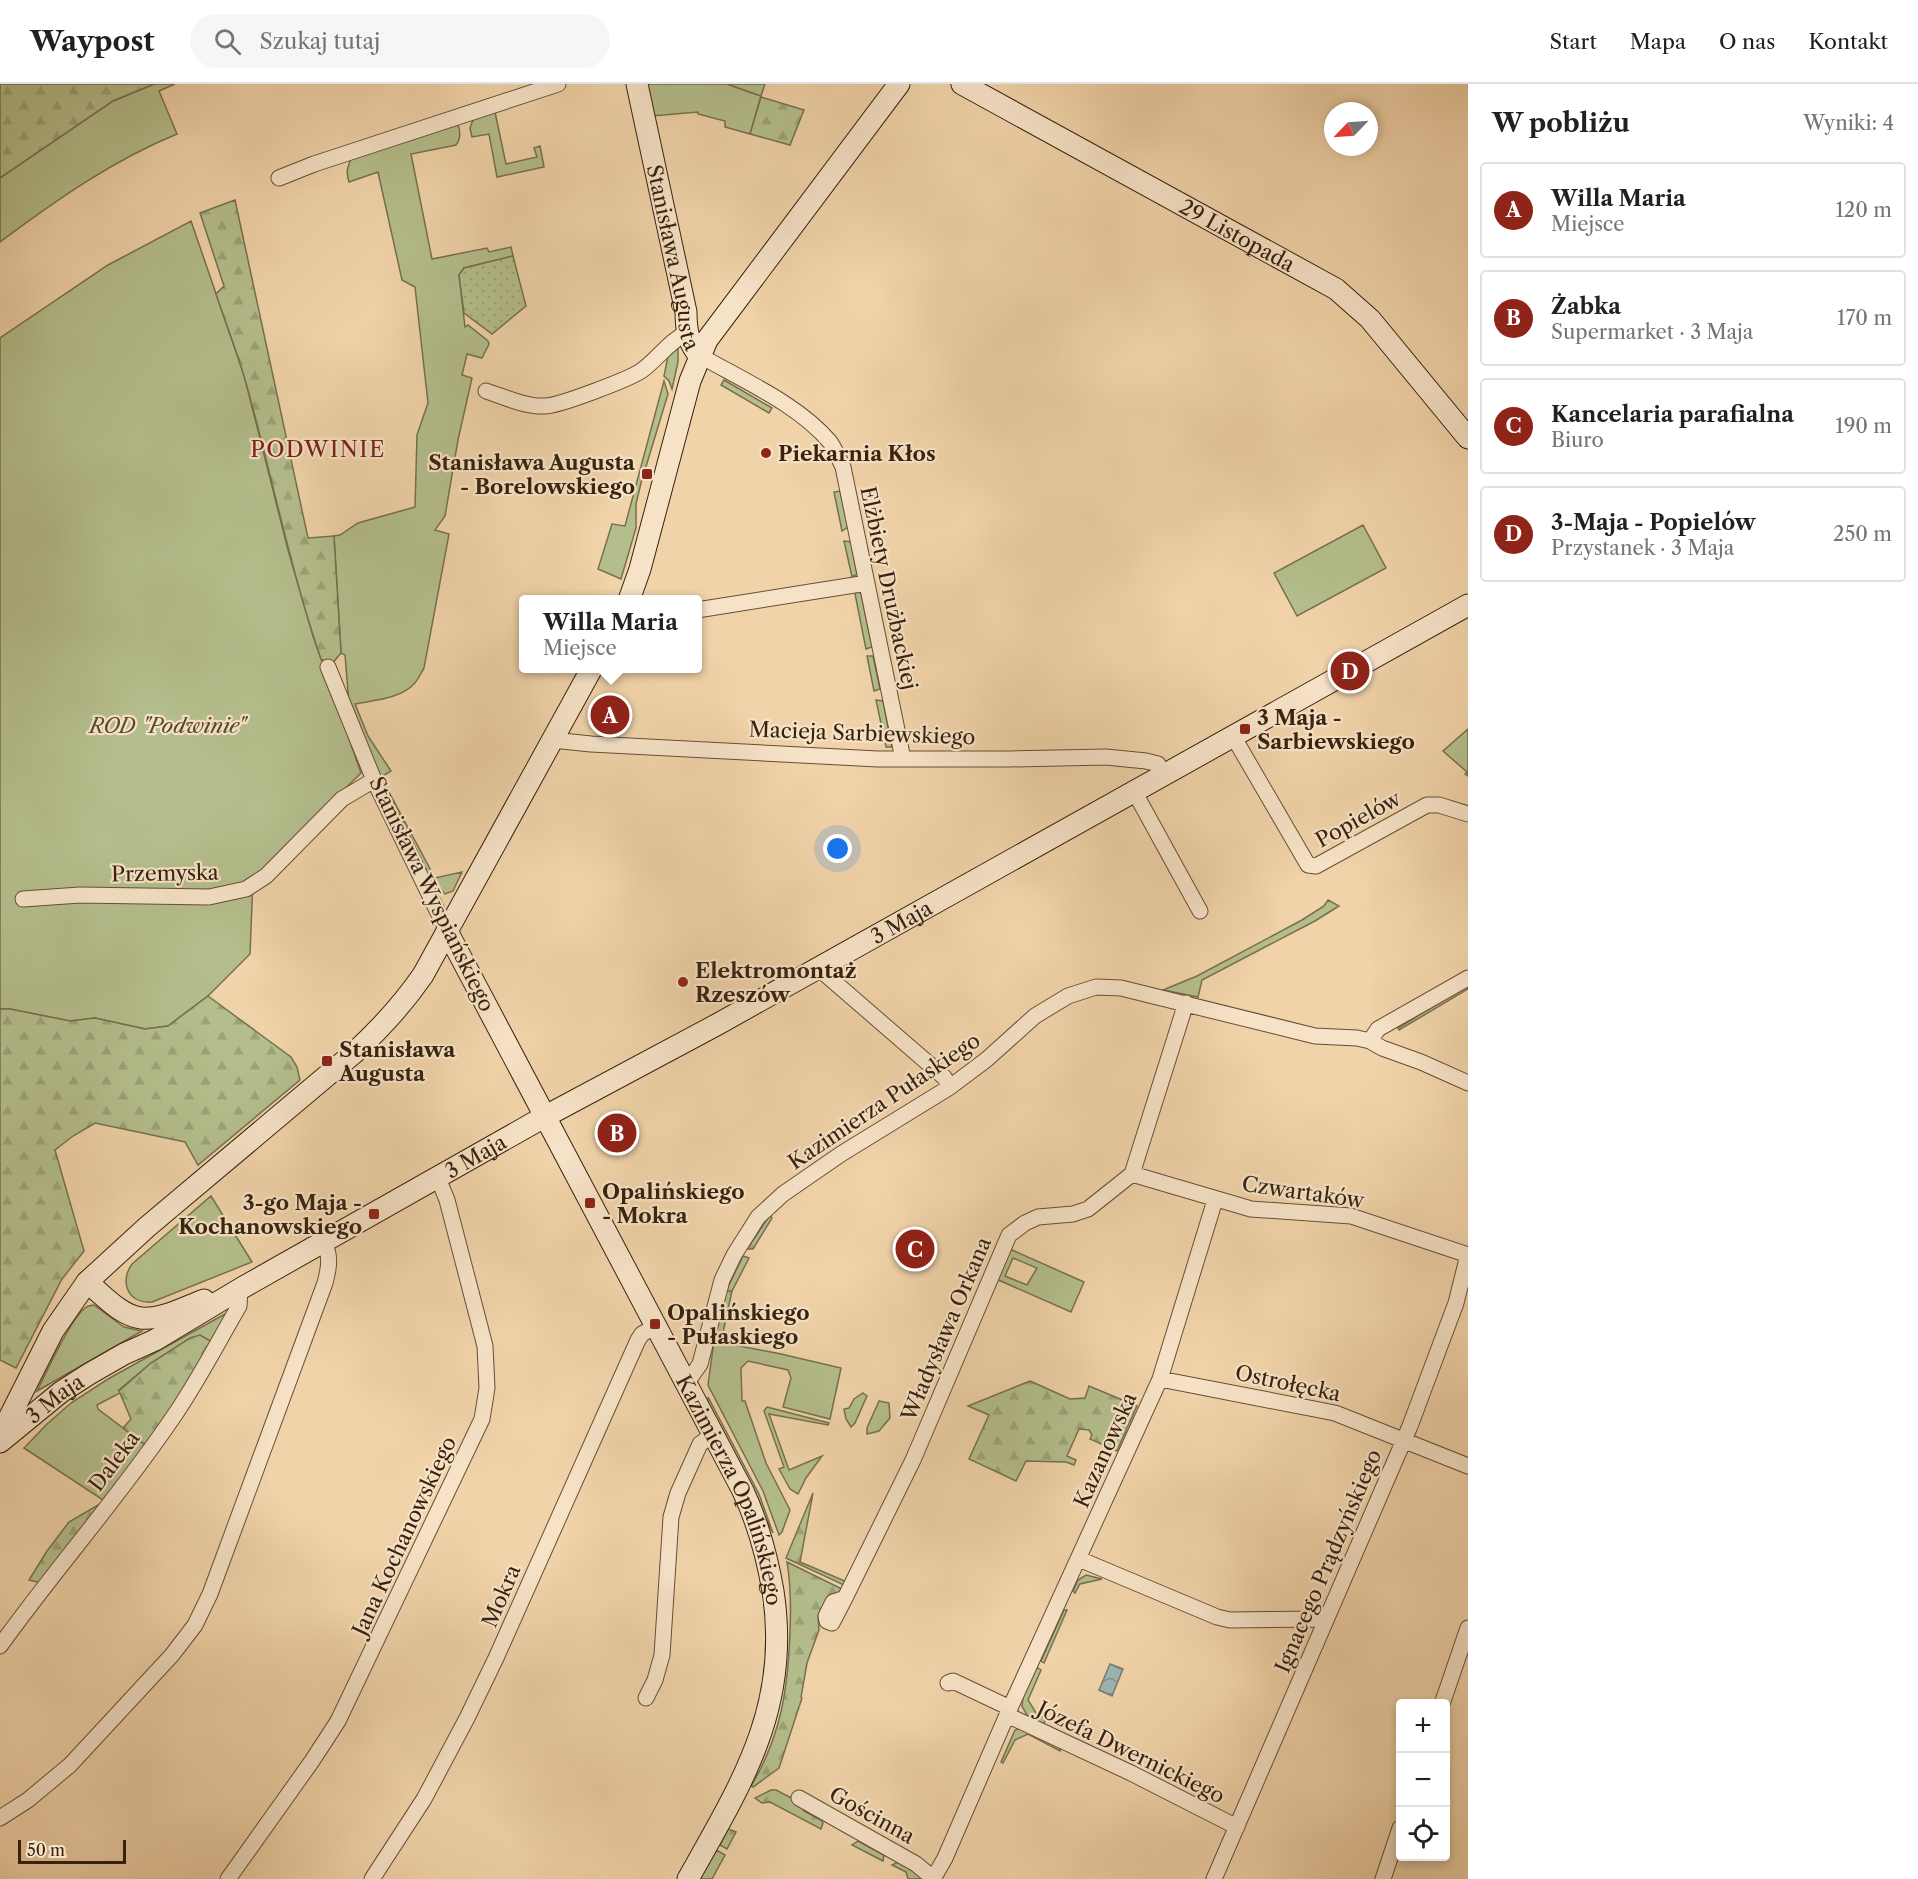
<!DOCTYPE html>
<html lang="pl">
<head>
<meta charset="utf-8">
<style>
  :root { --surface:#fff; --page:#f6f6f6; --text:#202124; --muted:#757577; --line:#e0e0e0; --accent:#8f2418 }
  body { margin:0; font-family:"Libre Caslon Text",serif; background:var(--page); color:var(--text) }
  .controls { position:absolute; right:18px; bottom:18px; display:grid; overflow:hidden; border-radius:6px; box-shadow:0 3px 9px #0003 }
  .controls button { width:54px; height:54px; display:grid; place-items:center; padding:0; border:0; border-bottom:2px solid var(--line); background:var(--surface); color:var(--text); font:30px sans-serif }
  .compass { position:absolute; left:1324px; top:18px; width:54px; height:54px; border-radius:50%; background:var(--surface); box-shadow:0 3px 9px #0003; rotate:245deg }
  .scale { position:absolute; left:18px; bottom:15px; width:108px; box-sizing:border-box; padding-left:6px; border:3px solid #37220e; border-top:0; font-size:16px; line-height:21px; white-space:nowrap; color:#37220e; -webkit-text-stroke:4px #f6e2c7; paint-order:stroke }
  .you { position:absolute; left:838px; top:765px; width:21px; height:21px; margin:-15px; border:4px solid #fff; border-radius:50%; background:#1a73e8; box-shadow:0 0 0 9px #1a73e833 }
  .badge { display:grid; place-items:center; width:39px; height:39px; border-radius:50%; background:var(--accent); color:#fff; font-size:20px; font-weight:700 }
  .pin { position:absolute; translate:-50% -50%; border:3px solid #fff; box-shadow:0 2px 6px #0006 }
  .popup { position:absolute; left:519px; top:511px; width:183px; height:78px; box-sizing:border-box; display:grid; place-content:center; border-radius:6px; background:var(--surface); filter:drop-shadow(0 2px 4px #0005); font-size:20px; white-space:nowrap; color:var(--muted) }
  .popup b { font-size:22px; color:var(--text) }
  .popup::after { content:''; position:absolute; left:50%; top:100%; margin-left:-12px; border:12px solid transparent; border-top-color:var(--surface) }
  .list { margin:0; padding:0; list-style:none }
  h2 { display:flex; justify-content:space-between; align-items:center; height:78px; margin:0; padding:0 24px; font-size:26px }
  h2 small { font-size:20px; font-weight:400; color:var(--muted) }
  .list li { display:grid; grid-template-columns:39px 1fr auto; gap:18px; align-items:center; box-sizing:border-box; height:96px; margin:0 12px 12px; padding:0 12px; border:2px solid var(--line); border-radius:6px }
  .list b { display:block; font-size:22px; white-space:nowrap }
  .list p { margin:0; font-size:20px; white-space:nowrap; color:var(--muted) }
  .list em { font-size:20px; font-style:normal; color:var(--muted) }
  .icon { flex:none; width:33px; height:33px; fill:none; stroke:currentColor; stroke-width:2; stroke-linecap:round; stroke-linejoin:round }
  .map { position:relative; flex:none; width:1468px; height:1795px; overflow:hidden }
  header { display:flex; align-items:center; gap:36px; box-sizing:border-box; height:84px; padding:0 30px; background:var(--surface); border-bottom:2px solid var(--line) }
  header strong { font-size:28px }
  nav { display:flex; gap:33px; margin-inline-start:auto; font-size:21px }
  .search { width:420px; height:54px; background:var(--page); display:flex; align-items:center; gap:15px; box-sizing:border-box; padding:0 21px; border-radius:33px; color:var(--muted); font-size:22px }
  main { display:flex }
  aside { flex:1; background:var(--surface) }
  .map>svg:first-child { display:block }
</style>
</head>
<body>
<header>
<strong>Waypost</strong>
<div class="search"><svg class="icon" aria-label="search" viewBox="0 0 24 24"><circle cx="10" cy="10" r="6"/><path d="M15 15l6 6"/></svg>Szukaj tutaj</div>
<nav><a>Start</a><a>Mapa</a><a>O nas</a><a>Kontakt</a></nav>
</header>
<main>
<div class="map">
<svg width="1468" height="1795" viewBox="0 0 1468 1795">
  <defs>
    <pattern id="forest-firs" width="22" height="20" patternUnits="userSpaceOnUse" patternTransform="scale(1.5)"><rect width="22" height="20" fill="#b4be8c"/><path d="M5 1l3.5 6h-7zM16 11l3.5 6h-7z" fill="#9ba378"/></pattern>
    <pattern id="park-dots" width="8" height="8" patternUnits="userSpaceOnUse" patternTransform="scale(1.5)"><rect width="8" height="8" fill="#b4be8c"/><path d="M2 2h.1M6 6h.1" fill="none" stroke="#9ba378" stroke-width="1.8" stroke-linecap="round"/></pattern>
    <pattern id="water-waves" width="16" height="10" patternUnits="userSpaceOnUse" patternTransform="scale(1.5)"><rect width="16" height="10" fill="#9eb6b3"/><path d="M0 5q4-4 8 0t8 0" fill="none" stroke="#829490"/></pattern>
  </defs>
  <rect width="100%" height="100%" fill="#f1d3a9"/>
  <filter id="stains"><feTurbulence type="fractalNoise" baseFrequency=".00333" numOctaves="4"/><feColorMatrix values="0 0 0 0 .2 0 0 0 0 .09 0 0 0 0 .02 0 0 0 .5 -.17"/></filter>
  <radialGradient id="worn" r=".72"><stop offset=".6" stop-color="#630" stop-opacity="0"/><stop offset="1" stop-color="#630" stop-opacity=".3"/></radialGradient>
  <path fill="#b4be8c" stroke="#76704d" stroke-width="1.5" fill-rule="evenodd" d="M154,0h21l-16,7 18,43c-64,26 -122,67 -177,108v-64l113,-77z
    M648,0h79l34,12 -11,38 -25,-7v-6l-27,-7v-2l-46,4z
    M495,28l11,52 31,-7 -3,-9 6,-2 4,21 -47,10 -8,-43 -17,3 -2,-9 4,-11z
    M456,38c5,7 5,17 0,23l-45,9 21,105 55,-11 2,4 22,-5 2,9 -49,12 -5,7 6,52 3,-2 20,16 1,3 -7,14 -15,-4 -5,21 10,3 -14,62 -13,76 -10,14 14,4 -25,134c-3,5 -6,12 -10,16 -14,15 -41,16 -59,20l13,32 23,35 -10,6 54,101 27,-6 -9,19 -8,3 -5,-5 -4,4 -61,-117 -26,-72 -4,-49 -4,-2 -7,-117 6,-1 18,-12 57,-16 2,-72 11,-32 -13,-116 -13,-7 -24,-108 -29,10c-3,-9 -2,-14 2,-23z
    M191,137l53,154 44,175 25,86 48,137 -108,106 -3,75 -42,42 -40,30 -23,3 -50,-11 -25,3 -60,-12h-10v-671l108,-73z
    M678,260v18l-6,27 -3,-8 -5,-5 4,-20z
    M724,296l48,28 -3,5 -48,-28z
    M664,297l4,13 -27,89 -5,21v24l-15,51 -23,-10 14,-45 13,2z
    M840,407l8,36 -6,4 -8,-39z
    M1363,441l23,43 -89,48 -23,-43z
    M844,457l7,1 6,32 -5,3z
    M857,508l4,1 11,54 -6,2 -11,-55z
    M867,572h6l7,33 -6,2z
    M876,616l7,1 9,46h-6z
    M1468,645v47l-3,-2 2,-2 -24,-21z
    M1328,816l11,6 -24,15 -113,59 -4,17 -35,-7 34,-14 105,-56 22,-14z
    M1468,901v4l-69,41 -1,-2z
    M211,1112l41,66 -100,40c-24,2 -33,-20 -20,-38z
    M1012,1166l72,32 -13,30 -75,-33 13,-28zM1013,1174l24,10 -10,17 -22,-9z
    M743,1172l6,2 -17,33h-6z
    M94,1221l30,22 18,4 -105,60c9,-18 33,-71 48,-83 4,-3 5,-2 9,-3z
    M234,1225l-22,33 -41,9 -20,12 -32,27 1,3 -23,12 1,4 50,38 -42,55 -82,-54 23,-24 24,-21 37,-24z
    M714,1257l67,13 60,14 -11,51 -47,-12 8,-29 -3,-8 -40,-9 -7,7 1,33h3l21,62 24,47 -8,22 -3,3 -16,-44 -55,-106z
    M863,1309l4,3 -12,27 -4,4 -5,-8 -2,-10 5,-1 5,-9z
    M708,1313l51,97 14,39 -65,-126z
    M879,1317l10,2 1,15 -11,13 -12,3v-6z
    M767,1323l62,16 -1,2 -59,-11 20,56 33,-14 -16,22 -8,16 -8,-5 -11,-20 5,-2 -20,-56z
    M1086,1491l16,4 -22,5 -5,9 -2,-2 5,-11z
    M1064,1526h3l-23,53 -3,-2z
    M1038,1584l3,2 -13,30 8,13 10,6 -3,6 -15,-8 -6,-11 1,-9 13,-28z
    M1018,1645h3l40,19 -1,3 -32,-17 -13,6 -12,23 -2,-1 14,-32z
    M858,1757l26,14 -1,6 -31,-16z
    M898,1778l20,11 5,6h-15l-2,-7 -14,-7z"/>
  <path fill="url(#forest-firs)" stroke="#76704d" stroke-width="1.5" d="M0,0h154l-41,17 -113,77z
    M727,0h38l-4,12z
    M761,13l43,13 -14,35 -40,-11z
    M235,116l73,338 26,-2 7,117 -10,12 -10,-6c-32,-93 -50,-189 -77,-283 -8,-27 -19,-55 -28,-82l8,-8 -24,-73z
    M208,912l83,61 6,10 3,13 -102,85 -13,-23 -90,-19 -22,13 -18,14 29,101 -22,28 -46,89 -16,-8v-351h10l60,12 25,-3 50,11 23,-3z
    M770,1131l2,3 -19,31h-6z
    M726,1207h6l-11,51 -7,-1z
    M200,1251l12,7 -64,105 -25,-19 8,-9 -12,-28 32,-28 39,-25z
    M1030,1297l40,18 15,-1 4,-12 48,20 -20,45 -27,-12 2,-4 -3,-5 -10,-1 -12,27 9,4 -2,5 -8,-3 -40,-1 -10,20 -47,-22 20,-44 -21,-9z
    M813,1409l-13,69 47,20 -1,4 -60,-28z
    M105,1417l-64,82 -12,-3 18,-29 22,-29z
    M787,1478l57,28 -16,7 -10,19 1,14 -12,33 -6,34 1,1 -23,70 -26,19 -2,-1c30,-50 37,-97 39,-155 1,-23 1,-45 -3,-69z
    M771,1706h5l25,13 3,8 17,9 2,3 -2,6 -51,-27 -8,1 -7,-5z
    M728,1745l8,3 -9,17 -7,-4z
    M716,1766l9,5 -13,24h-12z"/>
  <path fill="url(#park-dots)" stroke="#76704d" stroke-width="1.5" d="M513,172l13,50 -34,28 -28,-21 -5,-38 5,-7z"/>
  <path fill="url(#water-waves)" stroke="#757b71" stroke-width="1.5" d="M1110,1580l13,5 -11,27 -13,-6z"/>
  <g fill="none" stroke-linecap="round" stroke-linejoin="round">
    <g stroke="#664e35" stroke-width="17">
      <path id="street" d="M279,94l35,-14 244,-80
        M699,271c43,25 99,49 131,87 5,7 9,17 13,25l60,292
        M486,307c18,6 40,16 59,15 14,0 84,-27 96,-35 17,-12 28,-30 47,-39
        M697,526l170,-27
        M328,583l46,113 73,151
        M1233,652l75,129 8,1 111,-61h12l29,9
        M554,653l8,4 29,3 287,15h132l96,-2 40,4 12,3 5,10
        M1134,707l66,120
        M23,815l57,-4 129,2 37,-8 20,-13 76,-77 32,-19
        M817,883l127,110 6,10
        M1370,957l12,7 39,14 47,21
        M1132,1090l119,35 100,7 117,39
        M1160,1295l175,34 133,53
        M685,1296l6,-3 9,-13 22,-84 12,-25 24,-38 25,-23 58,-40 109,-67 36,-27 49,-44 33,-20 28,-9 25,1 194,48 42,2 13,3 8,-12 90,-51
        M1079,1475l138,58 13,3 96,-1
        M845,1514l-13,25 -5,-2 -1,-5 7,-14 12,-4 68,-138 96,-225 16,-12 13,-6 35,-3 15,-5 44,-35 54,-171
        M0,1562c56,-78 120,-150 174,-230 24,-35 44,-74 65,-110l1,-17
        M948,1599l5,-2 57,27
        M646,1614l9,-18 7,-25 9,-138 7,-24 22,-49 13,-10
        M1442,1620l26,-76
        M1007,1631l124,58 106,54
        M799,1714l117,66 18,15
        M0,1734l28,-18 42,-35 102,-110 23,-30 15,-31 115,-311c4,-15 6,-27 -1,-41
        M228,1795l84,-118 26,-40 144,-302 5,-31 -2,-42 -38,-146 -9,-22
        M372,1795l52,-80 43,-81 29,-60 142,-318 4,-6 14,-8
        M933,1795l12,-21 65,-150 150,-329 55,-179
        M1214,1795l196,-453 46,-123 12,-48
        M1383,1795l17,-51"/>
    </g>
    <g stroke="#37220e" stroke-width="23">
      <g id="secondary">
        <path id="s1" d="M637,0l49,228c0,16 2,31 13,43"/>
        <path id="s2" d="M962,0l374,205 34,30 98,119"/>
        <path d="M629,516l11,-31 50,-188 17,-41 192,-256"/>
        <path id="s3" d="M447,847l296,560c15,32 24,65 30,100 18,115 -31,192 -85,288"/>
        <path d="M87,1198c15,12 34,34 54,36 21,2 44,-11 63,-18"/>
        <path d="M0,1352l53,-105 34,-49 60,-55 207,-174c26,-24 49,-49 69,-78l169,-307"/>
        <path id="s4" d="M0,1358l61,-50 28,-18 35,-20 31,-14 85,-51 304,-172 174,-93 750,-419"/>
      </g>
    </g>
    <use href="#street" stroke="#f6e2c7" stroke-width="15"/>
    <use href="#secondary" stroke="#f6e2c7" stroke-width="21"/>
  </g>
  <g fill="#8f2418" stroke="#f6e2c7" stroke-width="2">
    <circle cx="766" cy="369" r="6"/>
    <rect x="641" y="384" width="12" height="12" rx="3"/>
    <rect x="1239" y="639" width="12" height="12" rx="3"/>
    <circle cx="683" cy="898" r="6"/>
    <rect x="321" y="971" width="12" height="12" rx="3"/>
    <rect x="584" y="1113" width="12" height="12" rx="3"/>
    <rect x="368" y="1124" width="12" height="12" rx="3"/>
    <rect x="649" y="1234" width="12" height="12" rx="3"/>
  </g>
  <g text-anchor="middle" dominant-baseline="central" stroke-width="4.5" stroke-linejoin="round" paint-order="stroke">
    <g font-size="21" fill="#37220e" stroke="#f6e2c7">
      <text stroke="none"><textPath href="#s2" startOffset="314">29 Listopada</textPath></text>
      <text stroke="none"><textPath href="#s1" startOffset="177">Stanisława Augusta</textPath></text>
      <text transform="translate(889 504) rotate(78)">Elżbiety Drużbackiej</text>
      <text transform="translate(862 649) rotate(2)">Macieja Sarbiewskiego</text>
      <text transform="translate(1358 735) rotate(-29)">Popielów</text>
      <text transform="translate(165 789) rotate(-1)">Przemyska</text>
      <text transform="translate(432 810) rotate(64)">Stanisława Wyspiańskiego</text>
      <text stroke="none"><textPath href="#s4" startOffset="1042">3 Maja</textPath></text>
      <text transform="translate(884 1017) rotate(-34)">Kazimierza Pułaskiego</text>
      <text stroke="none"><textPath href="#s4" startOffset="556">3 Maja</textPath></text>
      <text transform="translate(1303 1108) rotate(8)">Czwartaków</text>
      <text transform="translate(946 1245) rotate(-67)">Władysława Orkana</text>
      <text transform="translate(1288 1299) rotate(12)">Ostrołęcka</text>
      <text stroke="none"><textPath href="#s4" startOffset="70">3 Maja</textPath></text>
      <text transform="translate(1105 1366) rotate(-66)">Kazanowska</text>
      <text transform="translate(114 1377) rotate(-53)">Daleka</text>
      <text stroke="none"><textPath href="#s3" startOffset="628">Kazimierza Opalińskiego</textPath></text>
      <text transform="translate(404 1452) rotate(-65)">Jana Kochanowskiego</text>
      <text transform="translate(1328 1477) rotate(-67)">Ignacego Prądzyńskiego</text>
      <text transform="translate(501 1512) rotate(-67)">Mokra</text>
      <text transform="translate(1131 1668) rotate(26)">Józefa Dwernickiego</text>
      <text transform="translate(872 1731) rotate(29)">Gościnna</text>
    </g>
    <g font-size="21" font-weight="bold" fill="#37220e" stroke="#f6e2c7" text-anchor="start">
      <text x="778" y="369">Piekarnia Kłos</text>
      <text x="635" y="378" text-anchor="end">Stanisława Augusta<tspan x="635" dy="24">- Borelowskiego</tspan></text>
      <text x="1257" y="633">3 Maja -<tspan x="1257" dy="24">Sarbiewskiego</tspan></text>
      <text x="695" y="886">Elektromontaż<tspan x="695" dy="24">Rzeszów</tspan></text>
      <text x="339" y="965">Stanisława<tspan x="339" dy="24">Augusta</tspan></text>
      <text x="602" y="1107">Opalińskiego<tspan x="602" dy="24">- Mokra</tspan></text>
      <text x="362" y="1118" text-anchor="end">3-go Maja -<tspan x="362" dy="24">Kochanowskiego</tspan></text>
      <text x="667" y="1228">Opalińskiego<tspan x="667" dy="24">- Pułaskiego</tspan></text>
    </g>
    <g font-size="21" font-style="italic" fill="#56492e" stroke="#f6e2c7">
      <text x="167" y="641">ROD "Podwinie"</text>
    </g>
    <g font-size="22" letter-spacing="1.5" fill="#7a1f14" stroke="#f6e2c7">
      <text x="318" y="365">PODWINIE</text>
    </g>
  </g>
  <rect width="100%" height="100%" filter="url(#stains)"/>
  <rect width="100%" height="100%" fill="url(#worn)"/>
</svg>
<div class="controls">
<button>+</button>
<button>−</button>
<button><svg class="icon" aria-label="locate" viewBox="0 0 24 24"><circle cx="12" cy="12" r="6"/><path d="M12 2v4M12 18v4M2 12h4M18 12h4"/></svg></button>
</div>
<svg class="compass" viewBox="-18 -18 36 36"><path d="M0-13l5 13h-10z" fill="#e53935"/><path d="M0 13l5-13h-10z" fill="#757577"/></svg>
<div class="scale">50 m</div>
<div class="you"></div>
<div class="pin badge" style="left:610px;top:631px">A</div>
<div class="popup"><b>Willa Maria</b>Miejsce</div>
<div class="pin badge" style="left:617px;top:1049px">B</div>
<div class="pin badge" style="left:915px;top:1165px">C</div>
<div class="pin badge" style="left:1350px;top:587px">D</div>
</div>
<aside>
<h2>W pobliżu<small>Wyniki: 4</small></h2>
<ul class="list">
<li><span class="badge">A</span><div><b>Willa Maria</b><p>Miejsce</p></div><em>120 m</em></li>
<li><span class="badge">B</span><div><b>Żabka</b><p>Supermarket · 3 Maja</p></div><em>170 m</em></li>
<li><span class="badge">C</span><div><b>Kancelaria parafialna</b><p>Biuro</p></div><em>190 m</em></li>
<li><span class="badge">D</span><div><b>3-Maja - Popielów</b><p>Przystanek · 3 Maja</p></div><em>250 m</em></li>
</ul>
</aside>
</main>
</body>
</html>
